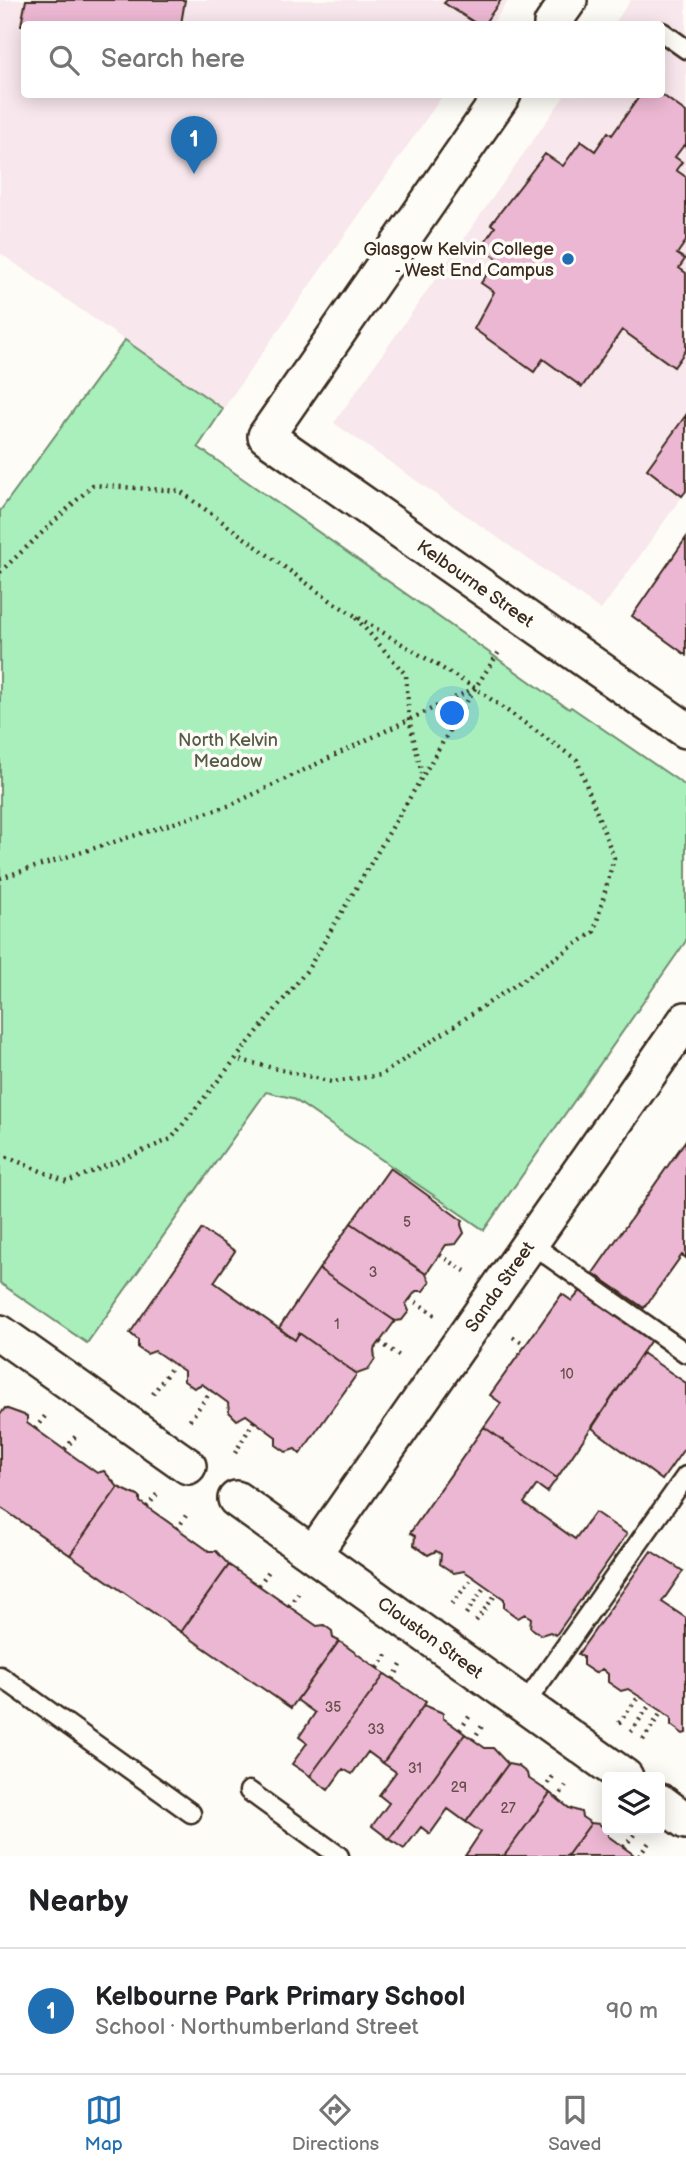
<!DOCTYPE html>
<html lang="en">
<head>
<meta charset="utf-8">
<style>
  :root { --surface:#fff; --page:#f6f6f6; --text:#202124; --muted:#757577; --line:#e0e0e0; --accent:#1f6fb2 }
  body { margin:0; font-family:"Balsamiq Sans",sans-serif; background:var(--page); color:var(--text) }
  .controls { position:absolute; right:21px; bottom:21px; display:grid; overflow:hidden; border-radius:7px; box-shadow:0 4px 18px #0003 }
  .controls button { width:63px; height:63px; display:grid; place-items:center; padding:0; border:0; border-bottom:2px solid var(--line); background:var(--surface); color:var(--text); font:35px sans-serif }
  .you { position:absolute; left:453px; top:714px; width:24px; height:24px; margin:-18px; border:5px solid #fff; border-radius:50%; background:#1a73e8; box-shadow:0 0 0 10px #1a73e833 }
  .badge { display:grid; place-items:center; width:46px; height:46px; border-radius:50%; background:var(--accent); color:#fff; font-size:23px; font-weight:700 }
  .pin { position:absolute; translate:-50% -58px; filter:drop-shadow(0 2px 4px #0008) }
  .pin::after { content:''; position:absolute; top:37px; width:24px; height:21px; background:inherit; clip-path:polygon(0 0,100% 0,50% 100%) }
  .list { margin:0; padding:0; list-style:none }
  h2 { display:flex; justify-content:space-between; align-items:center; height:91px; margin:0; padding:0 28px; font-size:30px }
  h2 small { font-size:23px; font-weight:400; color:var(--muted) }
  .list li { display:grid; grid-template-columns:46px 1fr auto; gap:21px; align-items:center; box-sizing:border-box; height:126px; padding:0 28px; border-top:2px solid var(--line) }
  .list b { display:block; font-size:26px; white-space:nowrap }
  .list p { margin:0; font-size:23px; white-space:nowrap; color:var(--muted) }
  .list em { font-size:23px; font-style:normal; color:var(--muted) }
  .icon { flex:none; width:38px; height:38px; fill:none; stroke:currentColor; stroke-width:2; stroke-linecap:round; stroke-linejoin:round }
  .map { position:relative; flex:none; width:686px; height:1856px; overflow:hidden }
  .search { position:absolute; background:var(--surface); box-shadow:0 4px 18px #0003; left:21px; right:21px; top:21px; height:77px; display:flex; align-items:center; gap:18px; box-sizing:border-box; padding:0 24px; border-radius:7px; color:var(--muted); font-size:26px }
  .sheet { height:217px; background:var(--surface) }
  nav { display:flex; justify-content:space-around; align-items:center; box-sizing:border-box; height:98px; border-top:2px solid var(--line); background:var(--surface); font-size:19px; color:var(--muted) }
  nav a { display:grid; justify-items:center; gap:4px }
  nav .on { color:var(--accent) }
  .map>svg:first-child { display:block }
</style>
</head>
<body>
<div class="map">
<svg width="686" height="1856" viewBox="0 0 686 1856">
  <rect width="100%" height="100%" fill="#fdfcf7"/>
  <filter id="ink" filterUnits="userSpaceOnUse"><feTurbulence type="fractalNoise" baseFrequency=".0143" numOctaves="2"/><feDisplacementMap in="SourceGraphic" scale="14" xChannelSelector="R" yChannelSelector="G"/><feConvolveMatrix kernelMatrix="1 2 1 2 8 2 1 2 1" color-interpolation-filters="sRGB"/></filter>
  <g filter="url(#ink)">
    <path fill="#f8e7ec" d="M0,0h509l-17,24h-468v70l419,1 -220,314 -223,-156z
      M631,0h55v491l-85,119 -267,-187 231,-328 97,-1v-70h-48z"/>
    <path fill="#a8efbc" stroke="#728c6d" stroke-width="2" d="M125,340l98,69 -25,38 371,262 2,-2 115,79v155l-202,289 -192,-132 -26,-6 -179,251 -87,-60v-772z"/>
    <path fill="#ecb7d2" stroke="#3b2a1e" stroke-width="2" d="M26,0h159l-4,24 -157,1h-3z
      M447,0h54l-17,24h-7l-33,-21z
      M641,94h20l25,18v35l-2,-2 -9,12 7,5 -6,8 10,7v64l-9,13 8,5 -6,9 7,5v77l-12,17 -52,-37 -40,57 -39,-28 -9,13 -60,-43 20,-37 -13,-9 17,-24 -17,-12 14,-20 -4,-3 54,-70 18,12 18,-25 14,10 13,-19 4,3z
      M686,415v76l-4,5 -35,-27z
      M686,538v117l-54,-39z
      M686,1140v118l-4,-3 -38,53 -51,-35z
      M390,1168l73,53 -2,4 3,8 -8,11 -10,1 -20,29 -75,-51z
      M351,1223l75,51 4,8 -7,9h-7l-10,13 3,7 -7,9 -7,1 -76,-52z
      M202,1229l33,22 -21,31 81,58 4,-7 58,41 -57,80 -5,-5 -9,3 -10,-7v-8l-30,-22 -9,5 -8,-8 -1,-9 -26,-19 -8,4 -10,-7v-10l-29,-20 -8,3 -9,-6v-8l-8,-7z
      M319,1269l76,52 -21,29 1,9 -7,11 -11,4 -58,-41 -4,7 -16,-12z
      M582,1289l71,48 -96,141 -73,-51 17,-24 -11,-8 72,-101 10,7z
      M642,1353l44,30v63l-24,34 -70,-52z
      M5,1408l22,8v7l70,50 7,-2 14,16 -48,68 -70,-48v-92z
      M484,1427l73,51 -10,14 -10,-7 -13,18 51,36 20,-27 32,22 -71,101 -6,-3 -9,3 -11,-8 1,-9 -6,-4 -7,4 -14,-10v-9l-31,-22 -9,-6 -10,2 -14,-9 1,-10 -5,-3 -8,4 -14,-10 1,-9 -5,-3z
      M118,1487l22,10v5l69,49h7l13,14 -48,67 -111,-77z
      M651,1551l32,20 -21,31 24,16v115l-3,1 -12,-9v-7l-9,-7 -34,-22 -7,2 -13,-9v-8l-6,-5 -7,4 -12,-8v-8l-5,-3z
      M229,1565l88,61 7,-1 8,6 1,7 6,3 -48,67 -110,-76z
      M339,1641l46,33 -75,102 -18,-12 15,-21 -8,-6 16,-24 -18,-13z
      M385,1674l41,28 -43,61 -15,-11 -16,22 -9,-5 -15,21 -18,-14z
      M424,1705l19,8v5l22,16 -76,105 -17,-13 17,-23 -10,-8 17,-23 -13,-9z
      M465,1734l20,14h8l15,16 -42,58 -18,-13 -18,25 -9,-7 -17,22 -15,-10z
      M508,1764l10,2 9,7 1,5 22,15 -46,63h-39l16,-24 -15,-10z
      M550,1793l19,15 12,4 1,5 9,6 -24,33h-63z
      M591,1823l8,1 9,7v5l25,18 -2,2h-64z"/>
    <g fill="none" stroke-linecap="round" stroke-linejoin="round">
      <g stroke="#3b2a1e" stroke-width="23">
        <path id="service" d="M662,32l24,17
          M530,1243l156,110
          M0,1676l191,137
          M524,1705l162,-229
          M249,1791l90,65"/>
      </g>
      <g stroke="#3b2a1e" stroke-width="40">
        <path id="minor" d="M552,24l17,-24
          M503,94l-237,342 420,294
          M0,1333l188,133
          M236,1499l389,278
          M313,1554l373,-534
          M660,1802l26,19"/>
      </g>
      <path stroke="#3b2a1e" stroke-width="4.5" stroke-dasharray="2 5" stroke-linecap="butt" d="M0,572l93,-87 87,6 154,112 141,85 102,72 37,98 -20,74 -213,143 -49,7 -96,-23
        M356,618l50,57 3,44 13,55
        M0,878l231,-73 244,-117 26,-39
        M0,1154l67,28 104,-43 137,-170 167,-281
        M440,1255l25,16
        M410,1298l25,17
        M513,1337l13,8
        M380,1342l22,16
        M153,1394l21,-30
        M190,1420l21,-29
        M35,1429l11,-14
        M65,1449l11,-13
        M235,1453l19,-32
        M147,1507l10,-13
        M177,1529l10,-15
        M259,1585l10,-14
        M452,1604l21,-27
        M289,1606l10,-14
        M466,1614l19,-28
        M476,1621l20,-27
        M378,1668l9,-13
        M393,1679l8,-14
        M619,1723l20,-27
        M460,1730l11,-16
        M631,1732l20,-29
        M473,1740l11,-17
        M643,1740l19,-29
        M544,1790l11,-17
        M557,1799l11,-16
        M624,1847l13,-16
        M639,1856l11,-15"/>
      <use href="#service" stroke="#fdfcf7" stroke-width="18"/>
      <use href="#minor" stroke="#fdfcf7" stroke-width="35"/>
    </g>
  </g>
  <circle fill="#1f6fb2" stroke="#fdfcf7" stroke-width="2.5" cx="568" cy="259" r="7"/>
  <g text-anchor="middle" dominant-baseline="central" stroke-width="7" stroke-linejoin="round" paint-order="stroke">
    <g font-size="14" fill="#674d4b">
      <text x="407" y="1222">5</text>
      <text x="373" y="1272">3</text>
      <text x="337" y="1324">1</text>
      <text x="567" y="1374">10</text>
      <text x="333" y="1707">35</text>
      <text x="376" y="1729">33</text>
      <text x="415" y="1768">31</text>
      <text x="459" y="1787">29</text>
      <text x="508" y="1808">27</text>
    </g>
    <g font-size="18" fill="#3b2a1e" stroke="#fdfcf7" text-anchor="end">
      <text x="554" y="249">Glasgow Kelvin College<tspan x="554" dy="21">- West End Campus</tspan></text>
    </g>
    <g font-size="18" fill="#3b2a1e" stroke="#fdfcf7">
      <text transform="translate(475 584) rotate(35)">Kelbourne Street</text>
      <text transform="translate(500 1287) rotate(-55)">Sanda Street</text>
      <text transform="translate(430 1638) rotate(36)">Clouston Street</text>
    </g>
    <g font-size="18" fill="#565b46" stroke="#fdfcf7">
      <text x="228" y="740">North Kelvin<tspan x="228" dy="21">Meadow</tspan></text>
    </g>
  </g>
</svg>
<div class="controls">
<button><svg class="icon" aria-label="layers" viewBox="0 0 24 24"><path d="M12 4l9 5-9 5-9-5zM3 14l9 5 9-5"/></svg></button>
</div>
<div class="you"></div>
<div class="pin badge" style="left:194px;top:174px">1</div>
<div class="search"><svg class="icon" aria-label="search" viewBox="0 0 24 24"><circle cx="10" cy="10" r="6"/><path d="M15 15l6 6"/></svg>Search here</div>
</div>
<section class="sheet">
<h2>Nearby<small></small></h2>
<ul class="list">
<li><span class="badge">1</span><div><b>Kelbourne Park Primary School</b><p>School · Northumberland Street</p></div><em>90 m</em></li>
</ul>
</section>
<nav>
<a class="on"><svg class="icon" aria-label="map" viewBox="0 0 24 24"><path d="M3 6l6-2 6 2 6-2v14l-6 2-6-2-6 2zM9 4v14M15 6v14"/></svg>Map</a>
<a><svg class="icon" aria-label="directions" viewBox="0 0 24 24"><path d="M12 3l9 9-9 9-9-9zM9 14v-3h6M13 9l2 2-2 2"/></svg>Directions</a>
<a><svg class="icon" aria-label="saved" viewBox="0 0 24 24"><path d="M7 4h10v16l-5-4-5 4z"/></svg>Saved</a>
</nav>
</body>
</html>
